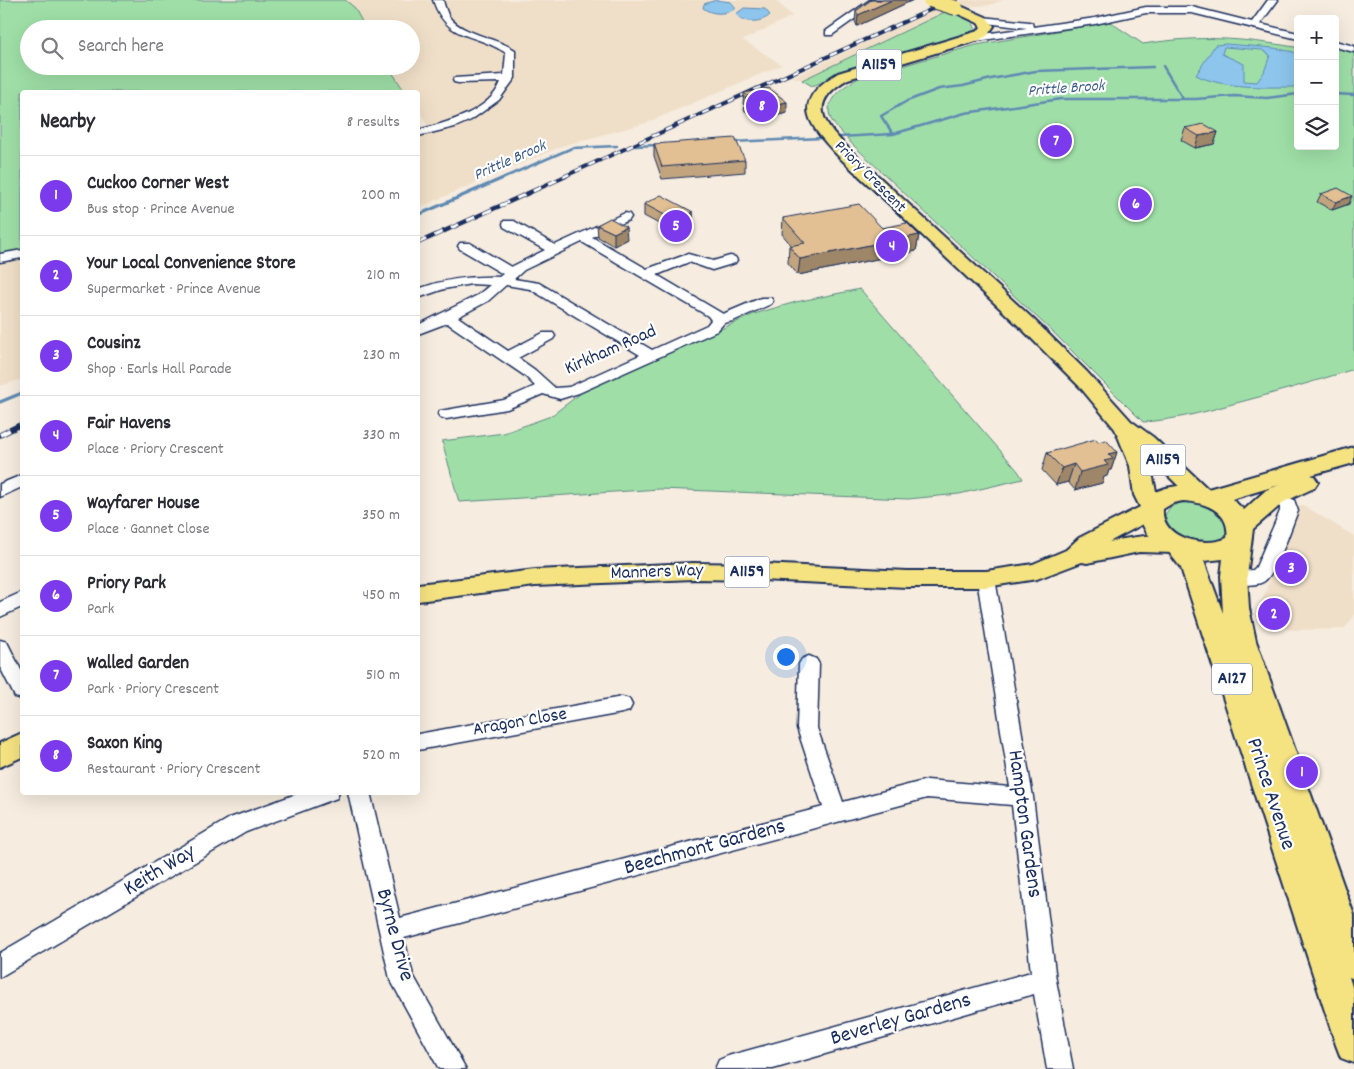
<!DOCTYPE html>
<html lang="en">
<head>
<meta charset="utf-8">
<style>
  :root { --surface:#fff; --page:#f7f7f7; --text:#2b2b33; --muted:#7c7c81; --line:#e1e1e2; --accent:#7c3aed }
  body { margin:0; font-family:Dekko,sans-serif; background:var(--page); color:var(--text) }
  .controls { position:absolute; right:15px; top:15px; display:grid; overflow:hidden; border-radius:5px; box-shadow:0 5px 20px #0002 }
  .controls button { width:45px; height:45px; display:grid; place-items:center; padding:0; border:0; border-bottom:1px solid var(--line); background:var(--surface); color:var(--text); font:25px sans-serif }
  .you { position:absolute; left:785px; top:656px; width:18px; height:18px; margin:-12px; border:4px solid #fff; border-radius:50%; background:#1a73e8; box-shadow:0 0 0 8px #1a73e833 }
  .badge { display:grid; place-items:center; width:32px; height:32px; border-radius:50%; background:var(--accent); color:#fff; font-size:16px; font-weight:700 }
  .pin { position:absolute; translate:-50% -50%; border:2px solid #fff; box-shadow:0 1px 5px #0006 }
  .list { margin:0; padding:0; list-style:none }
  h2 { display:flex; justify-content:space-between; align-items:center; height:65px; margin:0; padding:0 20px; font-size:21px }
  h2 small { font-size:16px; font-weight:400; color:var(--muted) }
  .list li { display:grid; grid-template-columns:32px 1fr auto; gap:15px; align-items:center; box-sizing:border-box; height:80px; padding:0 20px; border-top:1px solid var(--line) }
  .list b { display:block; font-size:19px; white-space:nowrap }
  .list p { margin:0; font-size:16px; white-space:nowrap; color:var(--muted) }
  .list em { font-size:16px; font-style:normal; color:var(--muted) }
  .icon { flex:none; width:28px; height:28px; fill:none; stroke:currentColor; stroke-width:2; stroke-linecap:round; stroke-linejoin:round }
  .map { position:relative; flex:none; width:1354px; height:1069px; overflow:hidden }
  .search { position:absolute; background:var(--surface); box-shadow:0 5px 20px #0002; left:20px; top:20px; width:400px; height:55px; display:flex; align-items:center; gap:12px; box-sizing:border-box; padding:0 18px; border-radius:28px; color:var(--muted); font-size:19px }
  .panel { position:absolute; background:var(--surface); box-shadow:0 5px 20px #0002; left:20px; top:90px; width:400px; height:705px; border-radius:5px }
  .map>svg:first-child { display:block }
</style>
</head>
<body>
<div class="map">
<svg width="1354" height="1069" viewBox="0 0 1354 1069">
  <rect width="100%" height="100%" fill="#f6ecdf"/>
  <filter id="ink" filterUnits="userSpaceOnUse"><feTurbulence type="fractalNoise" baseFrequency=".02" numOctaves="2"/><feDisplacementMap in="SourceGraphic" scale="10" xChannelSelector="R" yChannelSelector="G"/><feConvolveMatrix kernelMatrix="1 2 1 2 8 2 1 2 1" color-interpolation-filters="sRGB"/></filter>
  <g filter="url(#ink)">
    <path fill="#f0dfc8" d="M345,0h430l17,16 -49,24 39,25 -136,58 -84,23 -144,62v-74l13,-4 -13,-20v-18h-13l-17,-26h23v-37h-45l-12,-22z
      M956,0h47l-13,5 -34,3 -154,72 -9,-3z
      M22,254v125l-22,7v-128z
      M1303,505l51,31v81l-10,12 -53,1 -35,-13 42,-111z"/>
    <path fill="#9fdfa7" stroke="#5d8782" d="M0,0h345l9,7 12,22h-337v37h359l17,26h-383v162l-22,4z
      M947,11c13,4 27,6 29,21l-118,37 -46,17 -10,-6z
      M1110,22l33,22c58,-9 95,-6 152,3l3,-2v101h37v-99l19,5v317c-41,13 -83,25 -125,36 -28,8 -56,15 -86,17l-87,-87 -204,-191c-6,-8 -17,-16 -21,-25 -9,-19 14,-34 28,-41l117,-33z
      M860,289l158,182 5,8 -64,15 -51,5 -248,-10 -201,13 -17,-61 62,-8 47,-17 30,-23 173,-79 42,-12z
      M1188,502c13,1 57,18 34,36 -18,15 -52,-2 -57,-22 4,-11 12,-13 23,-14z"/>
    <path fill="#8dc5ec" stroke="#5f89b3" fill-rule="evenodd" d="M716,0l15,2 5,6c-10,7 -24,7 -33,0l1,-4z
      M744,8l21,1 5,6c-8,8 -27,9 -34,-1z
      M1226,44l48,4 24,5v34c-31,0 -75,2 -102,-12l19,-30zM1224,47l38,3 8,5 -6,17 -7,10 -13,-1v-17l-22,-10z"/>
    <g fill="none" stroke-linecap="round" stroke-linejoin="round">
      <path stroke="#5f89b3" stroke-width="2.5" d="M1163,66l20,33
        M1335,94l19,1
        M893,134l-12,-18 26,-15 32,-12 24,-3 28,-7 45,-8 117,-4
        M839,137l54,-3 72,-21 96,-14h135l38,-3 33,2 31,-4
        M731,142l91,-4
        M634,146l24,-1
        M505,177l67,-29 45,-2"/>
      <path stroke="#5f89b3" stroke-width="3" d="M418,215l90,-39
        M0,402l22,-9"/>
      <g stroke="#1b2f5e" stroke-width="3">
        <path id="minor" d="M433,0h10c1,5 3,10 5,15 10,18 49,23 67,35v28l-16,22 -28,20 -16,7 -37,9v-6c28,-7 71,-18 83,-48l-43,1 -4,-1 -1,-2 1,-2 50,-3 2,-22c-31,-21 -59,-11 -73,-53z
          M870,0h11l-49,35h-6v-4z
          M1268,0h10l-18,24 38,9v6l-106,-26h-46l-51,11 -126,18 -5,-3 5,-3 58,-8 -48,-6v-4l3,-1 47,5 3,1 1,4 62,-9 51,-11h46l60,15z
          M1335,41l19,5v6l-19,-5z
          M625,213l4,1 2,3 -2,3 -37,17 55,32 41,-15 25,7 17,-5 5,1 2,3 -2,3 -23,7 -23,-8 -32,13 66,39 38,-16h10l2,3 -2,3 -38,17 -9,2 -7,8 -138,62 -19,6 -17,-5 -36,15 -61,10 -6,-2 -2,-3 2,-3 64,-11 31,-14 -10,-10 -78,-53 -29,11v-9l60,-30 12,-10 -19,-1 -27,5 -26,9v-9c27,-10 52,-13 81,-12l4,-3 -43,-25 -2,-3 2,-3h10l41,24 34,-17 -41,-23 -1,-3 1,-3h10l41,24zM582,242l126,74 3,4 -4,5 -55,25 -113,-67 -25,-4 10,-9zM506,285l24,4 110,66 -71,32 -14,1 -20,-18 -17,-12 35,-19 2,-3 -2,-3h-10l-35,18 -50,-34 30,-16z
          M22,250v8l-22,4v-8z
          M22,475v12l-22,10v-13z
          M1275,490l19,10 4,11c-7,16 -21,63 -35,71 -9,5 -27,2 -35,0l-3,-5 3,-5 25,-2 3,-3 24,-56v-4l-11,-7 -2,-4 2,-4z
          M986,572l6,2 3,5 38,218 23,183 17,89h-26l-13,-75 -261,75h-58l4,-9 9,-4 303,-84 -19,-167 -85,-7 -523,140 9,37 53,94h-27l-49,-90 -42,-187h22l30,126 423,-111 -26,-79 2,-64 3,-5 7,-3 7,3 3,5 -2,64 26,74 84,-22 83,7 -33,-208 3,-5z
          M22,592v15l-22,10v-15z
          M0,640l7,2 15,30v27l-7,-2 -15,-30z
          M622,697l7,2 3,6 -3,6 -7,2 -204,37v-16z
          M302,792h37l-2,6 -91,34 -246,145v-24l230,-135z"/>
      </g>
      <g stroke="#1b2f5e" stroke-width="4">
        <path id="major" d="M956,4l30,13 8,9 -7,10 -8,4 -131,39c-42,24 -25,44 2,71l183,169 54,53 44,49 22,16 55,52 3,5 -3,5 -8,2 -8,-2 -46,-45c8,17 7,36 16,53l-4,9 -49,26c24,-5 49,-10 73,-3l3,6 -3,6 -8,2 -35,-1 -52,11 -5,-1 -45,17 -51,8h-79l-146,-7 -68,-1 -158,7 -117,15v-17l117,-14 158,-7 68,1 146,7h79l47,-7 33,-14 13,-12 61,-31 -6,-12 -4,-29 -15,-37 -35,-42 -60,-60 -181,-170c-31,-33 -50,-55 -1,-84l140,-42 3,-4 -3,-4 -26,-12 -2,-3 2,-3z
          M22,733v24l-22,10v-24z"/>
      </g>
      <g stroke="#1b2f5e" stroke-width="4">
        <path id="highway" d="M1354,447v16l-43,12 3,1 4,6 -4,6 -30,14 -31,27 -6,47 2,32 7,33 98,274v64l-5,-2 5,16v70l-13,-5 -5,-13 -155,-477 -13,-17 -13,-9 -8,-9 -7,-13 -1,-11 10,-15 17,-6 17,-3 25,4zM1279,485l-13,5 -22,20 -12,-11zM1183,501c23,1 48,11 44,37 -22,10 -67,1 -64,-29l10,-6zM1223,559l-2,17 2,37 -19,-52z"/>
      </g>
      <use href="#minor" fill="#fff" fill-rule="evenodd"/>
      <use href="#major" fill="#f5e382" fill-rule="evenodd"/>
      <use href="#highway" fill="#f5e382" fill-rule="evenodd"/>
      <g stroke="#1b2f5e" stroke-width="4">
        <path id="rail-far2" d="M563,177l389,-177"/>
      </g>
      <g stroke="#1b2f5e" stroke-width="4.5">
        <path id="rail-far1" d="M418,243l148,-67"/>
      </g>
      <g stroke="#1b2f5e" stroke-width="5.5">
        <path id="rail" d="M0,435l22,-11"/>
      </g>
      <use href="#rail-far2" stroke="#fff" stroke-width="2.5" stroke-dasharray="7" stroke-linecap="butt"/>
      <use href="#rail-far1" stroke="#fff" stroke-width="3" stroke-dasharray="9" stroke-linecap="butt"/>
      <use href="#rail" stroke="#fff" stroke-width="4" stroke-dasharray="11" stroke-linecap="butt"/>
      <g stroke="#1b2f5e" stroke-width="16" stroke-linecap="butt">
        <path id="major-bridge" d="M930,0l26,8"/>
      </g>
      <use href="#major-bridge" stroke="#f5e382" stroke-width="14"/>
    </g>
    <path fill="#c2a57f" stroke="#1b2f5e" d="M871,0h42l-56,26 -2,-5 1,-10z
      M744,93l43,20 -30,7 -13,-10 1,-5 -2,-1z
      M1185,128l33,4 -4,12 -19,4 -14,-8z
      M654,144l91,16v12l-83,7 -8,-23z
      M1321,194l28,10 -17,6 -15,-8z
      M644,204l49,8v12l-17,9 -32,-17z
      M783,218l99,10 37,7 -3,16 -118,24 -10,-12 1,-17h3l-10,-12z
      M597,225l30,14 -13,7 -16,-9z
      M1098,442l19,10 -6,18h-2l-2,6 -3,1 -2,6 -27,7 -7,-8 -12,3 -14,-15 5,-17z"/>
    <path fill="#9e8668" stroke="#1b2f5e" d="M892,0h21l-56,26 1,-11z
      M787,102v11l-30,7v-12z
      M1218,132l-4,12 -19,4 4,-12z
      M1352,196l-3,8 -17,6 4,-8z
      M693,212v12l-17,9v-12z
      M626,227l1,12 -13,7v-13z
      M919,235l-3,16 -118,24 2,-16z
      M1117,452l-6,18h-2l-2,6 -3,1 -2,6 -27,7 5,-18 24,-11 4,-7z
      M1074,464l-6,18 -12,3 6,-17z"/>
    <path fill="#e2c094" stroke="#1b2f5e" d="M871,0h21l-34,15 -2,-4z
      M769,88l18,14 -30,6 -12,-10 4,-1 -5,-4z
      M1204,124l14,8 -19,4 -14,-8z
      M735,138l10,22 -83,7 -8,-23z
      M1338,188l14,8 -16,6 -15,-8z
      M661,195l32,17 -17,9 -32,-17z
      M859,204l23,24 25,-5 12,12 -119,24 -11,-13 16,-3 -22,-25z
      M610,218l16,9 -12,6 -17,-8z
      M1096,439l2,3 8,-2 11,12 -9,2 5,5 -9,2 4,4 -28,7 -6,-8 -12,4 -15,-15z"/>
  </g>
  <g text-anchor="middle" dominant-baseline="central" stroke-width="4.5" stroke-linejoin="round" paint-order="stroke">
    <g font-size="16" font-style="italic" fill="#3d5c89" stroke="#fff">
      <text transform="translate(1066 89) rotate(-4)">Prittle Brook</text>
      <text transform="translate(510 161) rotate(-24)">Prittle Brook</text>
    </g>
    <g font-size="16" fill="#1b2f5e" stroke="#fff">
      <text transform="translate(870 177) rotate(45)">Priory Crescent</text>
    </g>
    <g fill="#fff" stroke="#5f6d8e" stroke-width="1">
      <rect x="856.5" y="49.5" width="45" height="31" rx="4"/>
      <rect x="1140.5" y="444.5" width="45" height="31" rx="4"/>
      <rect x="724.5" y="556.5" width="45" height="31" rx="4"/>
      <rect x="1212" y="663.5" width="40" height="31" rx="4"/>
    </g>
    <g font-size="18" font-weight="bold" fill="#1b2f5e">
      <text x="879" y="65">A1159</text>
      <text x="1163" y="460">A1159</text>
      <text x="747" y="572">A1159</text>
      <text x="1232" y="679">A127</text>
    </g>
    <g font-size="19" fill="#1b2f5e" stroke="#fff">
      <text transform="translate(611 351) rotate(-24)">Kirkham Road</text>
      <text transform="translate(657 573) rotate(-2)">Manners Way</text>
      <text transform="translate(520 723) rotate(-10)">Aragon Close</text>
    </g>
    <g font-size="22" fill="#1b2f5e" stroke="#fff">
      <text transform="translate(1270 794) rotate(72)">Prince Avenue</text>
      <text transform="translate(1024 824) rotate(82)">Hampton Gardens</text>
      <text transform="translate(705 848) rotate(-15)">Beechmont Gardens</text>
      <text transform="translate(160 871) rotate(-31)">Keith Way</text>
      <text transform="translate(394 935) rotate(75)">Byrne Drive</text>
      <text transform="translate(901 1020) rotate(-16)">Beverley Gardens</text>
    </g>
  </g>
</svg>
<div class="controls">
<button>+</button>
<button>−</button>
<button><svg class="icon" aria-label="layers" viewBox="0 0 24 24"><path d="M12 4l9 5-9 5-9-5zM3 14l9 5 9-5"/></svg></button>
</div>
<div class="you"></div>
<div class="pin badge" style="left:1302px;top:772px">1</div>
<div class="pin badge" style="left:1274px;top:614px">2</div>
<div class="pin badge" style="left:1291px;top:568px">3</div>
<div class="pin badge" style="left:892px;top:246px">4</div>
<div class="pin badge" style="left:676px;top:226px">5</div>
<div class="pin badge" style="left:1136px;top:204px">6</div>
<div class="pin badge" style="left:1056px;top:141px">7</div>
<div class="pin badge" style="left:762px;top:106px">8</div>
<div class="search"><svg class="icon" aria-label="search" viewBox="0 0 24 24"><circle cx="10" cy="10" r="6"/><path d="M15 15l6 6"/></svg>Search here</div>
<section class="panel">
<h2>Nearby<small>8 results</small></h2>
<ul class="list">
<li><span class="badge">1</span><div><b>Cuckoo Corner West</b><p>Bus stop · Prince Avenue</p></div><em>200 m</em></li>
<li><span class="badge">2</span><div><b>Your Local Convenience Store</b><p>Supermarket · Prince Avenue</p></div><em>210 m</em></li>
<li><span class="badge">3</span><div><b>Cousinz</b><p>Shop · Earls Hall Parade</p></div><em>230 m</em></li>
<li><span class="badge">4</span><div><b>Fair Havens</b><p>Place · Priory Crescent</p></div><em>330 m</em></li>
<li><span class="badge">5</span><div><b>Wayfarer House</b><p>Place · Gannet Close</p></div><em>350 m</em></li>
<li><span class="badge">6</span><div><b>Priory Park</b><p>Park</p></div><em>450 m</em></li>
<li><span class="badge">7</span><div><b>Walled Garden</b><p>Park · Priory Crescent</p></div><em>510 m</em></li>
<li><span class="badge">8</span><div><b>Saxon King</b><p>Restaurant · Priory Crescent</p></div><em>520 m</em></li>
</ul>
</section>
</div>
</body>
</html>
